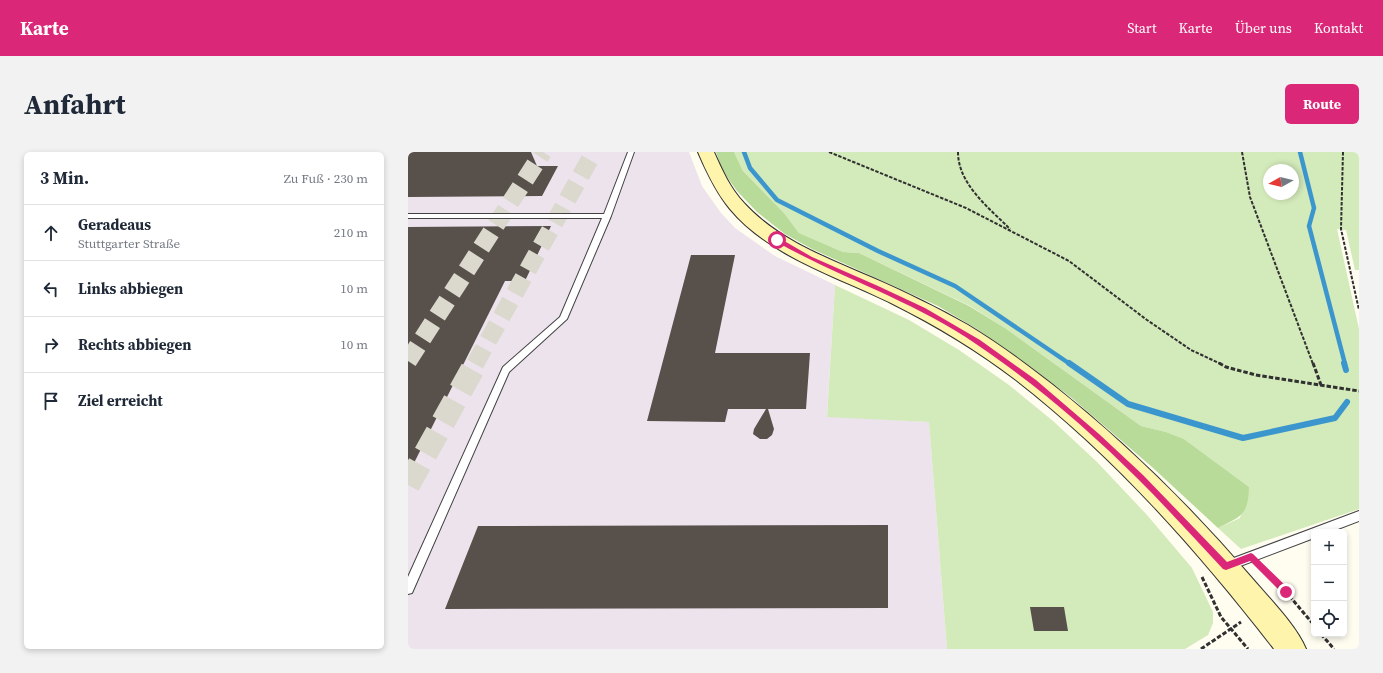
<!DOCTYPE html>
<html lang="de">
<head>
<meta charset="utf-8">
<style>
  :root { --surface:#fff; --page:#f2f2f3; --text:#1f2937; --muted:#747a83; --line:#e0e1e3; --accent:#db2777 }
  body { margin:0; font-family:"Source Serif 4",serif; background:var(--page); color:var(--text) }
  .controls { position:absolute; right:12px; bottom:12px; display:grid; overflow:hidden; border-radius:6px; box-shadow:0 2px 6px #0003 }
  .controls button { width:36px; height:36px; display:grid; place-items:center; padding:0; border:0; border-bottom:1px solid var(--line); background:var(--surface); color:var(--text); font:20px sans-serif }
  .compass { position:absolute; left:855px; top:12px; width:36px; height:36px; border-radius:50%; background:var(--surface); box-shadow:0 2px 6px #0003; rotate:262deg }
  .stop { position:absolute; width:12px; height:12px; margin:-9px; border:3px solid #db2777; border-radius:50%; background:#fff }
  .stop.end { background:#db2777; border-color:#fff; box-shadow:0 1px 4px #0008 }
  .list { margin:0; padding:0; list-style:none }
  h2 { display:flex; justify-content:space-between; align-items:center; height:52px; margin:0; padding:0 16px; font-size:17px }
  h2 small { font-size:13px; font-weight:400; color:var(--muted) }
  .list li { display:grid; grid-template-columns:26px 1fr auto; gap:12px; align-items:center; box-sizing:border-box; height:56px; padding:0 16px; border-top:1px solid var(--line) }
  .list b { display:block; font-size:15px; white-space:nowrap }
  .list p { margin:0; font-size:13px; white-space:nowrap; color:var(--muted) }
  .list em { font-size:13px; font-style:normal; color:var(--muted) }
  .icon { flex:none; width:22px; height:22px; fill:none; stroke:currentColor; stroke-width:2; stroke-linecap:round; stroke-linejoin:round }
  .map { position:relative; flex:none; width:951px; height:497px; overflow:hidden; border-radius:6px }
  header { display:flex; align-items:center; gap:24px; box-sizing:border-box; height:56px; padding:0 20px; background:var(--accent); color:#fff }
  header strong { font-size:19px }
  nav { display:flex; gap:22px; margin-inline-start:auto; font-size:14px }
  .intro { display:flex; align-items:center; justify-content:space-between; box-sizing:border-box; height:96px; padding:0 24px }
  h1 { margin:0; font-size:28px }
  .button { padding:10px 18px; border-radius:6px; background:var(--accent); color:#fff; font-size:14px; font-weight:700 }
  main { display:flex; gap:24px; padding:0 24px }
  aside { flex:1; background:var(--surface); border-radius:6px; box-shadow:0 2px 6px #0003 }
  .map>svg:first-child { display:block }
</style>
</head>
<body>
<header>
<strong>Karte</strong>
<nav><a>Start</a><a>Karte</a><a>Über uns</a><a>Kontakt</a></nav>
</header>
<div class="intro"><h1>Anfahrt</h1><a class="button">Route</a></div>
<main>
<aside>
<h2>3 Min.<small>Zu Fuß · 230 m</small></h2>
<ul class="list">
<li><svg class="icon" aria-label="ahead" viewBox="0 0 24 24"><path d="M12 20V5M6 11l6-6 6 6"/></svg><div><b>Geradeaus</b><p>Stuttgarter Straße</p></div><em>210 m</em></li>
<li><svg class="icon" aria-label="left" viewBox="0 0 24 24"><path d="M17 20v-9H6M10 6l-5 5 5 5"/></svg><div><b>Links abbiegen</b></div><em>10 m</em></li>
<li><svg class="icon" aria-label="right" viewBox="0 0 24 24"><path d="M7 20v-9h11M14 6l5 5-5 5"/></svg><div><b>Rechts abbiegen</b></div><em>10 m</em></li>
<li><svg class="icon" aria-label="arrive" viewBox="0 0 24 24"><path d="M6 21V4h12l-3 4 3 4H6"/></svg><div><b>Ziel erreicht</b></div></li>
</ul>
</aside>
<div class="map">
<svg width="951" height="497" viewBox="0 0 951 497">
  <rect width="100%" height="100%" fill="#fffcf0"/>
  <path fill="#ece3ed" d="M0,0h281l13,34 19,27 14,15 40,28 60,29 -8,131 102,6 18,227h-539z"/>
  <path fill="#d3eaba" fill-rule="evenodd" d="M326,0h625v118h-4l-9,-40 -9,-1 22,100v180l-118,40 -23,-21 22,-10 9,-31 -65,-48 -18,-7 -25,-6 -136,-98 -35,-22 -111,-53 -16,-1 -44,-19 -15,-20 -41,-42zM861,18h24v24h-24z
    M427,133l74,35 50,30 50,35 44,36 44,41 50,53 45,53 21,44v11l-5,12 -23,14h-238l-18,-227 -102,-5z"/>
  <path fill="#b8db99" d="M308,0h18l9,19 41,42 15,20 44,19 16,1 110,53 36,22 136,98 25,6 18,7 65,48c-1,28 -7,29 -31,41l-66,-61 -79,-68 -42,-32 -54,-38 -39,-23 -126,-57 -27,-15 -28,-22 -20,-21 -15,-21z"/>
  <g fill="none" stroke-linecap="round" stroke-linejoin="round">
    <path stroke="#3c96ce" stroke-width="4.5" d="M336,0l6,16 27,32 101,51 77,35 115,78
      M892,0l14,56 -5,18 36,138"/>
    <path stroke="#3c96ce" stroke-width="6" d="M661,211l59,41 115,34 92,-20 12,-16
      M936,211l2,7"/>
  </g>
  <path fill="#57504b" d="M0,0h123l6,14h21l-16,30 -134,1z
    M143,74l-26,55h-20l-97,194v-248z
    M283,103h44l-20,98h95l-4,56h-38l6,20 -2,6 -5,4h-7l-7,-5 1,-5 12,-20h-38l-3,13 -78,-1z
    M480,373v83l-443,1 33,-83z
    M622,455h34l4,24h-34z"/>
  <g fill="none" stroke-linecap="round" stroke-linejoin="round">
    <path stroke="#dbd8ce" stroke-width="18" stroke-dasharray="18 9" stroke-linecap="butt" d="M0,209l135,-209
      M67,212l119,-212"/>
    <path stroke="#dbd8ce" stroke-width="24" stroke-dasharray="24 12" stroke-linecap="butt" d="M0,333l68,-122"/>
    <g stroke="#424242" stroke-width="2">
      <path id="lane" d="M220,0h6l-23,64 -44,103 -58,53 -97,221 -4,1v-17l95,-210 57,-50 42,-99h-194v-4h196z
        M951,359v10l-29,11h-16v6l-87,33 -4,-1 -1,-4 1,-4z"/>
    </g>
    <g stroke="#313131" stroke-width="2">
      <path id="secondary" d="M290,0h16c8,18 16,36 30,51 34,37 83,55 129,75 32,14 65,30 95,47 30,18 58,39 85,60 72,57 138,122 198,192 17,20 45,48 55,72h-32c-76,-98 -159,-192 -258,-269 -39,-30 -81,-55 -125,-77 -53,-26 -122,-47 -161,-94 -14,-17 -23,-36 -32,-57z"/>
    </g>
    <path stroke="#313131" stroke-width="2" stroke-dasharray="3.5 1.5" stroke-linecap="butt" d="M421,0l137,56 103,53 78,59 44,30 30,14
      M550,0c0,32 31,56 52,77
      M834,0l8,45 63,167
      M935,0l-2,77 18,81"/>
    <path stroke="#313131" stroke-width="3" stroke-dasharray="4.5 2" stroke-linecap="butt" d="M811,211l7,4 30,8 103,16
      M905,211l8,22
      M854,416l24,24 28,33
      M794,425l19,40 27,32
      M913,482l13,15
      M793,497l40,-27"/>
    <use href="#lane" fill="#fff" fill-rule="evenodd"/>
    <use href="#secondary" fill="#fff4ac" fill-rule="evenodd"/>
  </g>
  <path fill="#db2777" d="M367,86h4l33,19 66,29 47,22 55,32 56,40 63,54 44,41 84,87 24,-9 2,1 36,35v5h-6l-33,-33 -24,9 -3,-1c-28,-30 -56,-61 -85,-90 -49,-49 -104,-96 -162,-135 -62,-43 -136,-66 -201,-103z"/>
</svg>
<div class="controls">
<button>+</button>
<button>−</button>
<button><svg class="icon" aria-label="locate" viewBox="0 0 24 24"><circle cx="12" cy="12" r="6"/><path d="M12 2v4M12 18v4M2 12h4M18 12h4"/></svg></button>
</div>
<svg class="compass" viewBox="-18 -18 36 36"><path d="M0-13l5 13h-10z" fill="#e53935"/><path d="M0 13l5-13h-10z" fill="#747a83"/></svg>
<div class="stop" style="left:369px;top:88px"></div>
<div class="stop end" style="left:878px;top:440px"></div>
</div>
</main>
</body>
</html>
